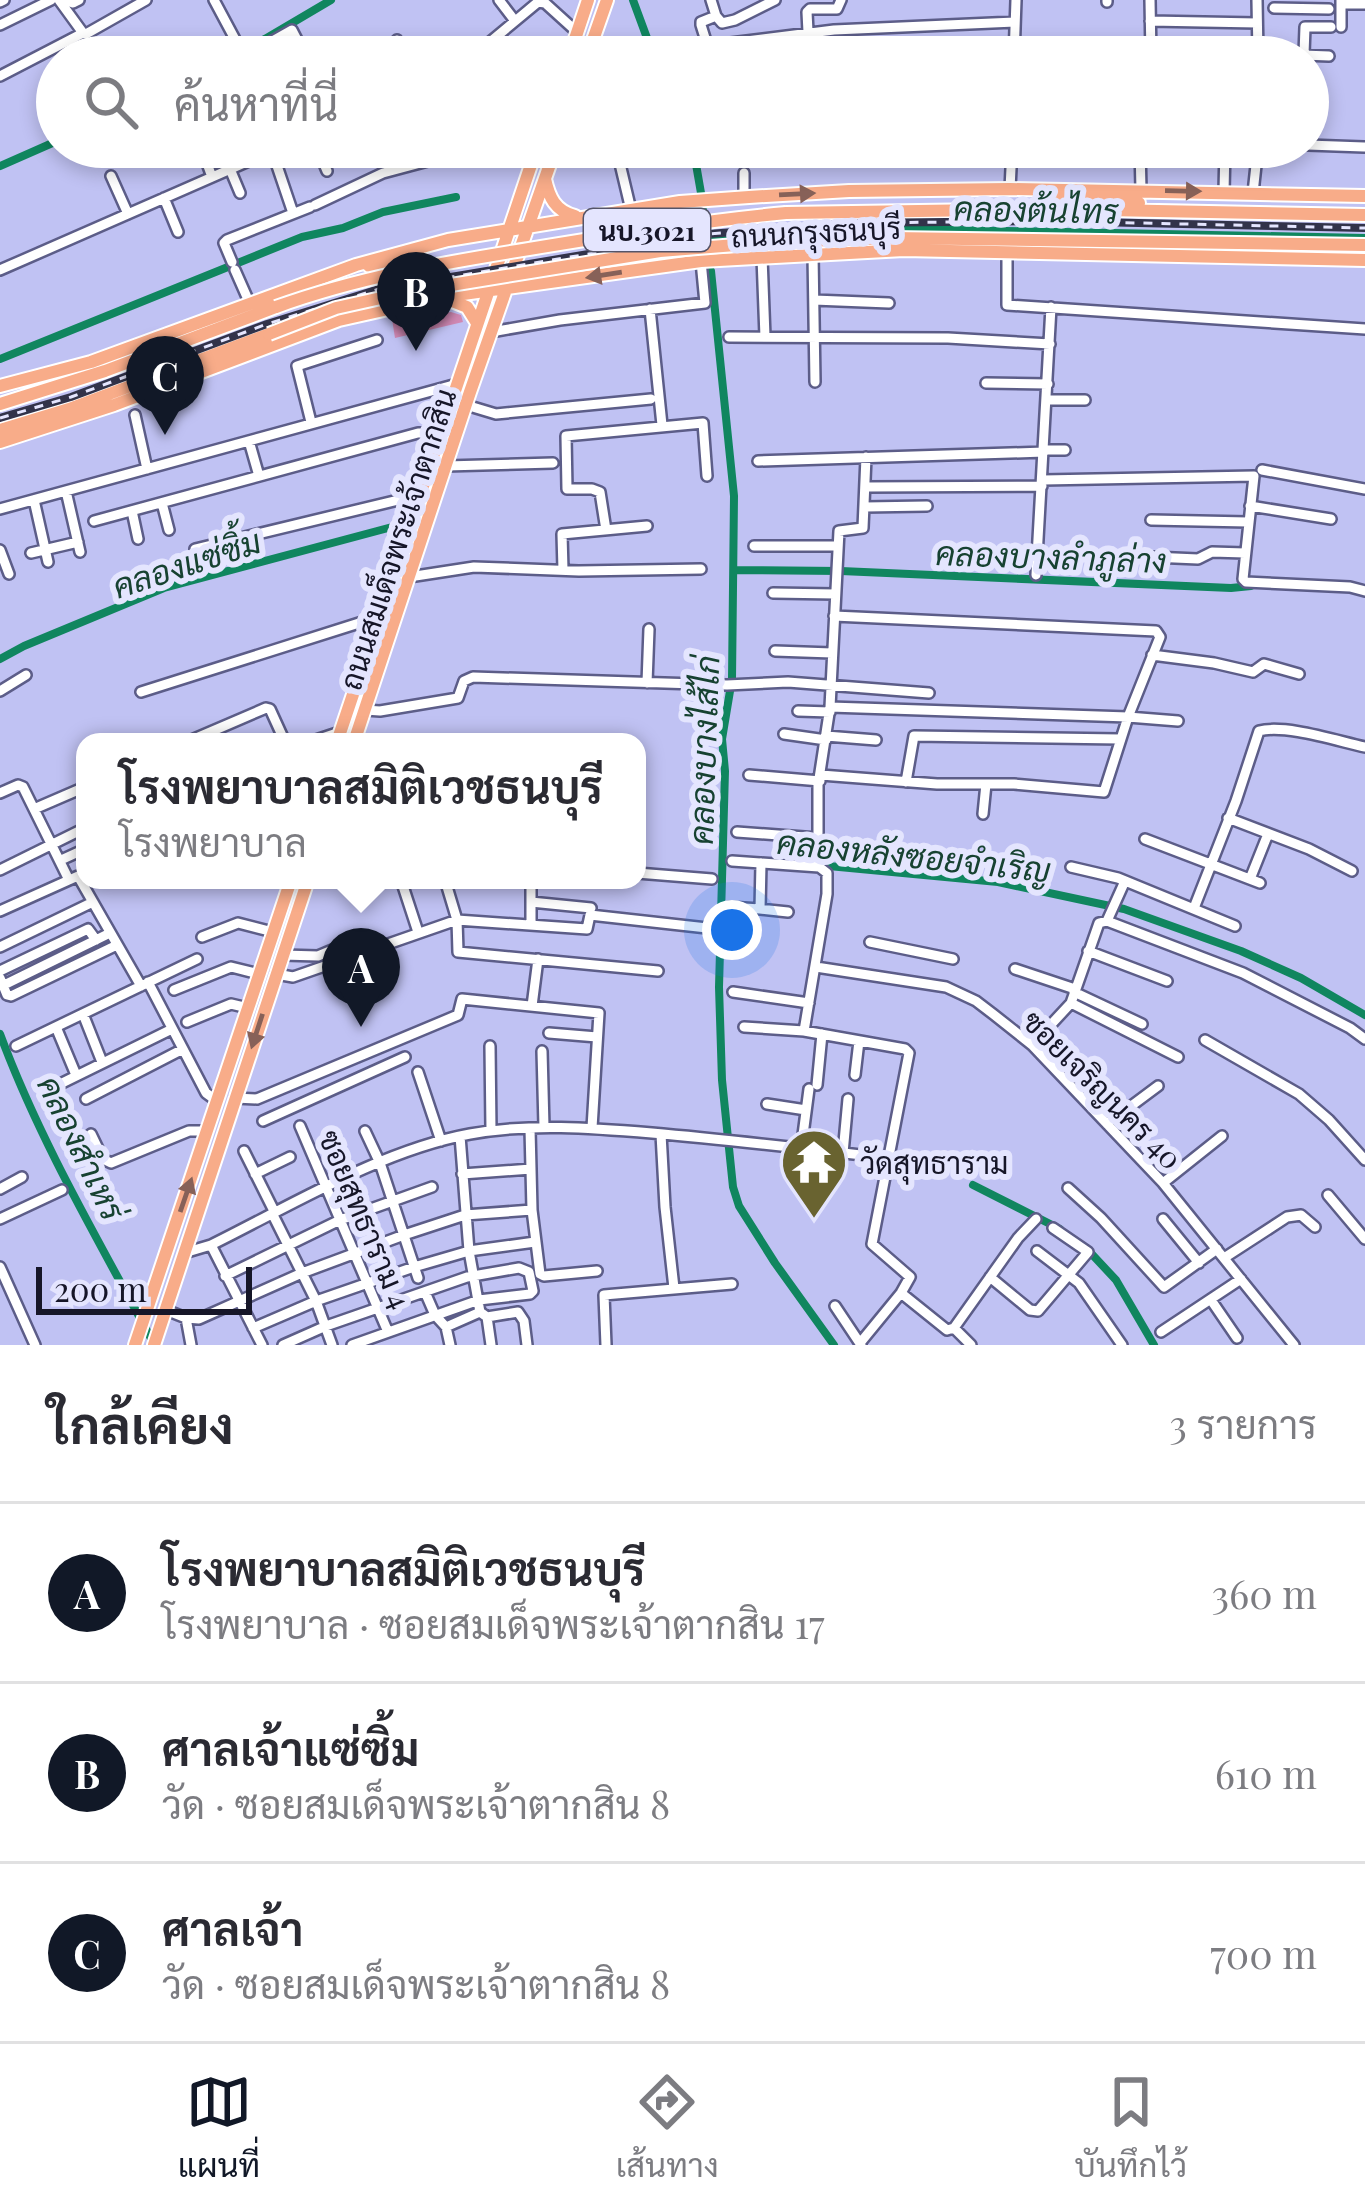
<!DOCTYPE html>
<html lang="th">
<head>
<meta charset="utf-8">
<style>
  :root { --surface:#fff; --page:#f7f7f7; --text:#2b2b33; --muted:#7c7c81; --line:#e1e1e2; --accent:#111827 }
  body { margin:0; font-family:"Playfair Display",Sarabun,serif; background:var(--page); color:var(--text) }
  .scale { position:absolute; left:36px; bottom:30px; width:216px; box-sizing:border-box; padding-left:12px; border:6px solid #161628; border-top:0; font-size:33px; line-height:42px; white-space:nowrap; color:#161628; -webkit-text-stroke:9px #e4e5fe; paint-order:stroke }
  .you { position:absolute; left:732px; top:930px; width:42px; height:42px; margin:-30px; border:9px solid #fff; border-radius:50%; background:#1a73e8; box-shadow:0 0 0 18px #1a73e833 }
  .badge { display:grid; place-items:center; width:78px; height:78px; border-radius:50%; background:var(--accent); color:#fff; font-size:39px; font-weight:700 }
  .pin { position:absolute; translate:-50% -99px; filter:drop-shadow(0 3px 6px #0008) }
  .pin::after { content:''; position:absolute; top:63px; width:42px; height:36px; background:inherit; clip-path:polygon(0 0,100% 0,50% 100%) }
  .popup { position:absolute; left:76px; top:733px; width:570px; height:156px; box-sizing:border-box; display:grid; place-content:center; border-radius:24px; background:var(--surface); filter:drop-shadow(0 3px 9px #0005); font-size:39px; white-space:nowrap; color:var(--muted) }
  .popup b { font-size:45px; color:var(--text) }
  .popup::after { content:''; position:absolute; left:50%; top:100%; margin-left:-24px; border:24px solid transparent; border-top-color:var(--surface) }
  .list { margin:0; padding:0; list-style:none }
  h2 { display:flex; justify-content:space-between; align-items:center; height:156px; margin:0; padding:0 48px; font-size:51px }
  h2 small { font-size:39px; font-weight:400; color:var(--muted) }
  .list li { display:grid; grid-template-columns:78px 1fr auto; gap:36px; align-items:center; box-sizing:border-box; height:180px; padding:0 48px; border-top:3px solid var(--line) }
  .list b { display:block; font-size:45px; white-space:nowrap }
  .list p { margin:0; font-size:39px; white-space:nowrap; color:var(--muted) }
  .list em { font-size:39px; font-style:normal; color:var(--muted) }
  .icon { flex:none; width:66px; height:66px; fill:none; stroke:currentColor; stroke-width:2; stroke-linecap:round; stroke-linejoin:round }
  .map { position:relative; flex:none; width:1365px; height:1345px; overflow:hidden }
  .search { position:absolute; background:var(--surface); box-shadow:0 6px 18px #0003; left:36px; right:36px; top:36px; height:132px; display:flex; align-items:center; gap:30px; box-sizing:border-box; padding:0 42px; border-radius:66px; color:var(--muted); font-size:45px }
  .sheet { height:696px; background:var(--surface) }
  nav { display:flex; justify-content:space-around; align-items:center; box-sizing:border-box; height:168px; border-top:3px solid var(--line); background:var(--surface); font-size:33px; color:var(--muted) }
  nav a { display:grid; justify-items:center; gap:6px }
  nav .on { color:var(--accent) }
  .map>svg:first-child { display:block }
</style>
</head>
<body>
<div class="map">
<svg width="1365" height="1345" viewBox="0 0 1365 1345">
  <rect width="100%" height="100%" fill="#c0c2f3"/>
  <path fill="#d189b4" d="M451,312l10,3 2,7 -68,16 -3,-19z"/>
  <g fill="none" stroke-linecap="round" stroke-linejoin="round">
    <path stroke="#10865f" stroke-width="8" d="M633,0l21,57
      M226,57l39,-18 66,-39
      M693,147l8,46
      M0,166l57,-25
      M703,210l4,32
      M785,236l124,-7 456,9
      M707,241l21,-1
      M711,271l23,225 -2,183 -10,60 3,32 -6,216 3,93 11,107 6,19 36,57 59,82
      M0,359l302,-122 41,-9 40,-16 73,-15
      M734,570l107,1 390,17 20,-2
      M0,659l24,-13 140,-58 228,-61
      M818,865l180,17 126,27 117,42 60,27 64,37
      M0,1034c40,108 100,209 154,310
      M973,1185l87,44
      M1087,1249l29,31 38,65"/>
    <g stroke="#5c5d88" stroke-width="14">
      <path id="minor" d="M59,0l24,33
        M65,0l8,3 6,-3
        M214,0l23,43 3,5 14,5
        M499,0l16,21
        M1150,0l1,57
        M1257,0l1,55
        M0,2l4,-2
        M1107,2v-2
        M1341,4h24
        M1274,8l55,1
        M716,16l6,7 13,-3 40,-20
        M1150,21l107,2
        M0,25l51,-25
        M1341,27v-27
        M808,32l-1,-20 3,-3h27l4,-9
        M397,40l9,17
        M706,46l128,-16 181,-8
        M1151,49l178,7
        M1304,54l1,-27h26
        M244,57l48,-27 14,27
        M472,57l66,-55 7,1 32,29
        M711,57l-10,-32v-3l15,-6 -5,-16
        M1014,57l2,-57
        M0,76l83,-43 3,1 60,-34
        M1308,145l56,2
        M201,147l11,30
        M317,147l10,24
        M616,147l15,63
        M1140,147l1,43
        M272,151l21,62
        M230,169l10,24
        M744,173v24
        M111,176l17,38
        M1010,189l2,-42
        M1224,192l1,-45
        M1253,193l5,-46
        M164,198l14,34
        M315,205l68,-32 60,-16 21,-10
        M1007,252v53l358,24
        M813,254l2,128
        M762,257l3,80
        M232,262l-8,-19 3,-3 83,-33
        M0,270l281,-123
        M235,270l15,34
        M814,300l75,3
        M650,309l12,116
        M491,332l69,-12 145,-17 -4,-42
        M729,337l219,1 102,6
        M986,383l62,1
        M1047,400h38
        M466,405l30,9 155,-15
        M135,415l12,54
        M311,422l-14,-56 80,-26
        M249,441l10,35
        M1044,450h21
        M758,461l286,-9
        M446,466l107,-3
        M1262,470l103,19
        M1043,480l211,-4 -11,103 3,3 104,5 15,4
        M866,487l176,-1
        M66,491l14,61
        M34,500l14,62
        M162,503l7,27
        M1250,506l81,13
        M865,507l62,-1
        M0,509l457,-125
        M132,511l6,28
        M1151,520l97,2
        M94,521l324,-88h23
        M606,530l-6,-38 -8,-3h-25l-1,-53 137,-13 4,53
        M754,546h84
        M195,549l224,-54
        M0,550l9,24
        M31,553l47,-11
        M1152,557l46,2 14,-7 33,1
        M563,570l-1,-36 85,-8
        M1036,575l15,-268
        M409,577l65,-10 105,4 122,-2
        M773,593l62,1
        M775,651l57,2
        M1152,655l62,8 39,9 11,-8 35,10
        M647,683l2,-54
        M0,691l26,-16
        M141,692l237,-75
        M830,707l298,10 50,4
        M365,710l15,1 78,-13 6,-17 9,-4 254,8 61,-3 141,11
        M798,711l32,1
        M784,734l42,6
        M826,736l50,4
        M106,742l2,-1
        M187,742l79,-34 4,1 15,33
        M310,742l30,-10
        M85,754v2
        M749,775l71,6
        M821,775l116,9h77l90,8 24,-75 32,-80 -4,-6 -322,-15
        M906,782l8,-46 206,3
        M0,793l18,-8 5,2 46,93
        M34,809l51,-22
        M983,814l3,-30
        M1228,818l81,31 43,22
        M737,832l81,6
        M1145,839l115,44
        M61,860l24,-11
        M732,861l87,6
        M761,863l-1,46 28,3
        M1071,867l47,11 117,48
        M0,870l85,-42
        M637,873l75,6
        M1250,879l18,-45
        M401,880l17,52
        M445,880l12,40 1,32 200,19
        M531,880v45
        M531,902l60,6
        M729,907l31,2
        M1194,908l42,-107 23,-70c26,-7 78,10 106,16
        M0,911l78,-35 63,110
        M1107,921l136,52 107,55 15,11
        M202,937l36,-14 35,9
        M870,942l83,17
        M0,947l93,-45
        M1088,951l79,30
        M283,955l35,1 38,-16
        M816,967l130,20 30,14 17,13 39,31 131,138 131,162
        M1015,969l60,20
        M0,971l88,-42 8,11
        M276,974l17,3 164,-57 130,9 3,-14 126,14
        M0,978l7,17 4,1 106,-51
        M148,982l58,111 11,8
        M4,985l106,-52
        M174,990l57,-23 28,7
        M733,992l76,11
        M1074,992l68,32
        M1071,1003l107,54
        M532,1006l6,-47
        M83,1014l19,48
        M187,1022l44,-18 17,4
        M56,1027l20,48
        M744,1027l60,4 101,18 4,4 -37,191 38,33 -9,16 -41,50
        M804,1031l23,-137v-21l-9,-7v-81l12,-78 9,-176 24,-3 3,-71
        M549,1033l48,4
        M1205,1040l94,54 30,26 36,40
        M1032,1045l39,-42 28,-80 8,-2 18,-40
        M16,1046l181,-87
        M490,1046l1,85
        M542,1051l2,76
        M418,1072l23,69
        M855,1075l4,-34
        M817,1085l5,-51
        M56,1086l116,-57
        M235,1098l22,1 201,-84 4,-16 137,14 -7,115
        M86,1099l97,-50
        M767,1104l39,6
        M263,1121l142,-64
        M1107,1124l51,-38
        M300,1126l88,206
        M530,1129l2,81 8,64 4,2 53,-5
        M365,1131l15,32 38,115
        M91,1134l12,25 8,4 78,-32h18
        M661,1134l4,73 9,81
        M801,1150l8,-61
        M244,1151l31,62
        M843,1153l5,-54
        M255,1174l35,-17
        M462,1174l69,-5
        M1163,1183l59,-47
        M1068,1188l33,30 63,69 53,-38
        M0,1189l22,-12
        M1328,1195l37,44
        M273,1215l43,86 16,44
        M0,1219l62,-29
        M1163,1219l36,44
        M211,1245l51,100
        M1037,1251l42,32 43,62
        M184,1253l27,-8c79,-39 171,-95 259,-111 60,-11 122,-6 182,-1 79,7 157,16 236,25
        M1224,1258l63,-41 14,-2 14,12
        M0,1267l35,78
        M225,1276l115,-56 92,-33
        M990,1277l40,33 8,1 50,-59 -35,-24
        M425,1292l10,23 11,12 34,-15 -11,-61 -9,-115
        M901,1293l46,37 7,-2 17,17
        M1211,1300l26,38
        M835,1306l26,39
        M166,1310l20,8 13,1 103,-46 102,-38 61,-20 67,-5
        M480,1312l7,5 31,-5 6,9 3,24
        M487,1317l4,28
        M186,1318l5,27
        M446,1327l4,18
        M253,1328l63,-27 98,-34 55,-16 66,-9
        M954,1328l64,-90 18,-19
        M1161,1332l80,-53
        M283,1345l43,-19 141,-49 52,-9 10,4 4,19 -3,3 -51,6 -127,45
        M606,1345l-2,-50 128,-11"/>
    </g>
    <g stroke="#fff" stroke-width="16">
      <path id="major" d="M569,57l19,-57
        M587,57l20,-57
        M545,179c4,18 10,32 30,37
        M1052,197l87,6
        M786,213l270,-4 309,6
        M773,242l119,-4 473,7
        M369,266l22,2 13,6 4,13 -5,13
        M447,299l20,8 10,16
        M0,386l91,-24 265,-97 92,-25 232,-38 69,-5 100,-6 161,-2 355,7
        M0,404l105,-33 171,-64
        M0,430l69,-21 200,-75
        M0,442l114,-37 225,-85 103,-23 259,-36 203,-11 461,10
        M337,742l200,-595
        M354,742l116,-350 86,-245
        M135,1345l156,-465
        M154,1345l154,-465"/>
    </g>
    <use href="#minor" stroke="#fff" stroke-width="9"/>
    <use href="#major" stroke="#f8ac89" stroke-width="12"/>
    <g stroke="#32334a" stroke-width="8">
      <path id="rail" d="M0,418l71,-21 196,-73 112,-35 329,-55 142,-11 199,-2 316,7"/>
    </g>
    <use href="#rail" stroke="#e4e5fe" stroke-width="3" stroke-dasharray="9" stroke-linecap="butt"/>
    <g stroke="#fff" stroke-width="16" stroke-linecap="butt">
      <path id="major-bridge" d="M276,307c83,-30 166,-44 253,-58 85,-14 171,-28 257,-36
        M269,334l67,-26 72,-16 252,-41 113,-9"/>
    </g>
    <use href="#major-bridge" stroke="#f8ac89" stroke-width="12"/>
  </g>
  <defs><path id="oneway-solid" d="M-6-.8H1V-3.2L6.5 0L1 3.2V.8H-6Z" transform="scale(3)"/></defs>
  <g fill="#876158">
    <use href="#oneway-solid" transform="translate(1183 191) rotate(1)"/>
    <use href="#oneway-solid" transform="translate(797 194) rotate(-3)"/>
    <use href="#oneway-solid" transform="translate(604 275) rotate(171)"/>
    <use href="#oneway-solid" transform="translate(257 1031) rotate(108)"/>
    <use href="#oneway-solid" transform="translate(186 1195) rotate(-71)"/>
  </g>
  <defs>
    <g id="temple-pin" transform="scale(3.45)"><path d="M0 17L-7.5 6A9.5 9.5 0 1 1 7.5 6Z" fill="#696330" stroke="#e4e5fe"/><path d="M0-6L5-2H3V0L6.5 2.5H4V6H1.5V3h-3V6H-4V2.5H-6.5L-3 0V-2H-5Z" fill="#fff"/></g>
  </defs>
  <g fill-rule="evenodd">
    <use href="#temple-pin" x="814" y="1162"/>
  </g>
  <g text-anchor="middle" dominant-baseline="central" stroke-width="12" stroke-linejoin="round" paint-order="stroke">
    <rect fill="#e4e5fe" stroke="#545468" stroke-width="3" x="584" y="209" width="126" height="42" rx="9"/>
    <g font-size="27" font-weight="bold" fill="#161628">
      <text x="647" y="230">นบ.3021</text>
    </g>
    <g font-size="30" fill="#161628" stroke="#e4e5fe">
      <text transform="translate(816 231) rotate(-3)">ถนนกรุงธนบุรี</text>
      <text transform="translate(397 539) rotate(-72)">ถนนสมเด็จพระเจ้าตากสิน</text>
      <text transform="translate(1103 1089) rotate(45)">ซอยเจริญนคร 40</text>
      <text transform="translate(366 1219) rotate(67)">ซอยสุทธาราม 4</text>
    </g>
    <g font-size="30" fill="#161628" stroke="#e4e5fe" text-anchor="start">
      <text x="860" y="1162">วัดสุทธาราม</text>
    </g>
    <g font-size="33" font-style="italic" fill="#174231" stroke="#e4e5fe">
      <text transform="translate(1036 208) rotate(1)">คลองต้นไทร</text>
      <text transform="translate(1051 555) rotate(2)">คลองบางลำภูล่าง</text>
      <text transform="translate(186 562) rotate(-18)">คลองแซ่ซิ้ม</text>
      <text transform="translate(702 750) rotate(-88)">คลองบางไส้ไก่</text>
      <text transform="translate(914 854) rotate(6)">คลองหลังซอยจำเริญ</text>
      <text transform="translate(83 1147) rotate(64)">คลองสำเหร่</text>
    </g>
  </g>
</svg>
<div class="scale">200 m</div>
<div class="you"></div>
<div class="pin badge" style="left:361px;top:1027px">A</div>
<div class="popup"><b>โรงพยาบาลสมิติเวชธนบุรี</b>โรงพยาบาล</div>
<div class="pin badge" style="left:416px;top:351px">B</div>
<div class="pin badge" style="left:165px;top:435px">C</div>
<div class="search"><svg class="icon" aria-label="search" viewBox="0 0 24 24"><circle cx="10" cy="10" r="6"/><path d="M15 15l6 6"/></svg>ค้นหาที่นี่</div>
</div>
<section class="sheet">
<h2>ใกล้เคียง<small>3 รายการ</small></h2>
<ul class="list">
<li><span class="badge">A</span><div><b>โรงพยาบาลสมิติเวชธนบุรี</b><p>โรงพยาบาล · ซอยสมเด็จพระเจ้าตากสิน 17</p></div><em>360 m</em></li>
<li><span class="badge">B</span><div><b>ศาลเจ้าแซ่ซิ้ม</b><p>วัด · ซอยสมเด็จพระเจ้าตากสิน 8</p></div><em>610 m</em></li>
<li><span class="badge">C</span><div><b>ศาลเจ้า</b><p>วัด · ซอยสมเด็จพระเจ้าตากสิน 8</p></div><em>700 m</em></li>
</ul>
</section>
<nav>
<a class="on"><svg class="icon" aria-label="map" viewBox="0 0 24 24"><path d="M3 6l6-2 6 2 6-2v14l-6 2-6-2-6 2zM9 4v14M15 6v14"/></svg>แผนที่</a>
<a><svg class="icon" aria-label="directions" viewBox="0 0 24 24"><path d="M12 3l9 9-9 9-9-9zM9 14v-3h6M13 9l2 2-2 2"/></svg>เส้นทาง</a>
<a><svg class="icon" aria-label="saved" viewBox="0 0 24 24"><path d="M7 4h10v16l-5-4-5 4z"/></svg>บันทึกไว้</a>
</nav>
</body>
</html>
